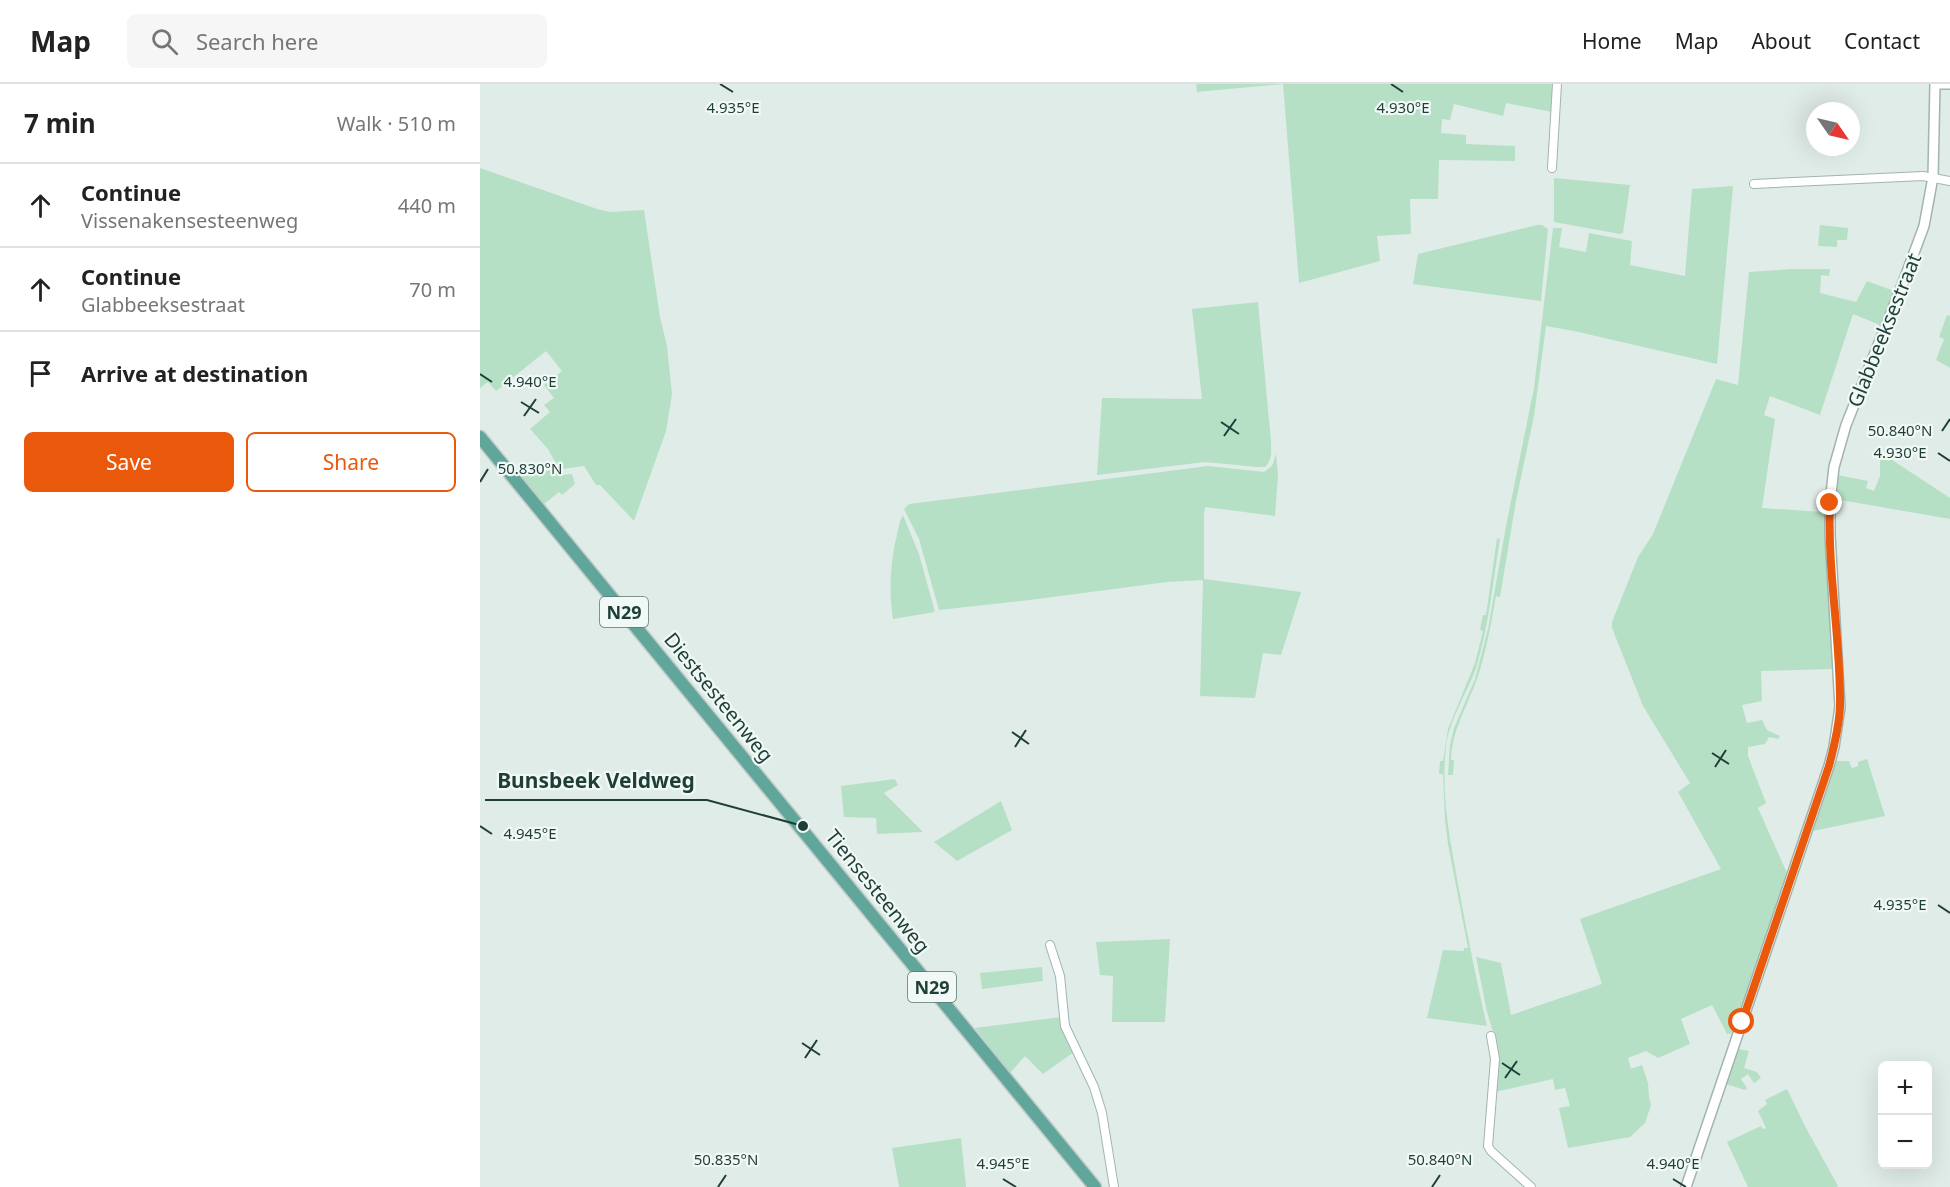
<!DOCTYPE html>
<html lang="en">
<head>
<meta charset="utf-8">
<style>
  :root { --surface:#fff; --page:#f6f6f6; --text:#222; --muted:#767676; --line:#e0e0e0; --accent:#ea580c }
  body { margin:0; font-family:"Noto Sans",sans-serif; background:var(--page); color:var(--text) }
  .controls { position:absolute; right:18px; bottom:18px; display:grid; overflow:hidden; border-radius:9px; box-shadow:0 6px 24px #0002 }
  .controls button { width:54px; height:54px; display:grid; place-items:center; padding:0; border:0; border-bottom:2px solid var(--line); background:var(--surface); color:var(--text); font:30px sans-serif }
  .compass { position:absolute; left:1326px; top:18px; width:54px; height:54px; border-radius:50%; background:var(--surface); box-shadow:0 6px 24px #0002; rotate:124deg }
  .stop { position:absolute; width:18px; height:18px; margin:-14px; border:4px solid #ea580c; border-radius:50%; background:#fff }
  .stop.end { background:#ea580c; border-color:#fff; box-shadow:0 2px 6px #0008 }
  .list { margin:0; padding:0; list-style:none }
  h2 { display:flex; justify-content:space-between; align-items:center; height:78px; margin:0; padding:0 24px; font-size:26px }
  h2 small { font-size:20px; font-weight:400; color:var(--muted) }
  .list li { display:grid; grid-template-columns:39px 1fr auto; gap:18px; align-items:center; box-sizing:border-box; height:84px; padding:0 24px; border-top:2px solid var(--line) }
  .list b { display:block; font-size:22px; white-space:nowrap }
  .list p { margin:0; font-size:20px; white-space:nowrap; color:var(--muted) }
  .list em { font-size:20px; font-style:normal; color:var(--muted) }
  .actions { display:flex; gap:12px; padding:18px 24px }
  .actions a { flex:1; padding:14px 0; border:2px solid var(--accent); border-radius:9px; text-align:center; font-size:21px; color:var(--accent) }
  .actions .main { background:var(--accent); color:#fff }
  .icon { flex:none; width:33px; height:33px; fill:none; stroke:currentColor; stroke-width:2; stroke-linecap:round; stroke-linejoin:round }
  .map { position:relative; flex:none; width:1470px; height:1103px; overflow:hidden }
  header { display:flex; align-items:center; gap:36px; box-sizing:border-box; height:84px; padding:0 30px; background:var(--surface); border-bottom:2px solid var(--line) }
  header strong { font-size:28px }
  nav { display:flex; gap:33px; margin-inline-start:auto; font-size:21px }
  .search { width:420px; height:54px; background:var(--page); display:flex; align-items:center; gap:15px; box-sizing:border-box; padding:0 21px; border-radius:9px; color:var(--muted); font-size:22px }
  main { display:flex }
  aside { flex:1; background:var(--surface) }
  .map>svg:first-child { display:block }
</style>
</head>
<body>
<header>
<strong>Map</strong>
<div class="search"><svg class="icon" aria-label="search" viewBox="0 0 24 24"><circle cx="10" cy="10" r="6"/><path d="M15 15l6 6"/></svg>Search here</div>
<nav><a>Home</a><a>Map</a><a>About</a><a>Contact</a></nav>
</header>
<main>
<aside>
<h2>7 min<small>Walk · 510 m</small></h2>
<ul class="list">
<li><svg class="icon" aria-label="ahead" viewBox="0 0 24 24"><path d="M12 20V5M6 11l6-6 6 6"/></svg><div><b>Continue</b><p>Vissenakensesteenweg</p></div><em>440 m</em></li>
<li><svg class="icon" aria-label="ahead" viewBox="0 0 24 24"><path d="M12 20V5M6 11l6-6 6 6"/></svg><div><b>Continue</b><p>Glabbeeksestraat</p></div><em>70 m</em></li>
<li><svg class="icon" aria-label="arrive" viewBox="0 0 24 24"><path d="M6 21V4h12l-3 4 3 4H6"/></svg><div><b>Arrive at destination</b></div></li>
</ul>
<div class="actions"><a class="main">Save</a><a>Share</a></div>
</aside>
<div class="map">
<svg width="1470" height="1103" viewBox="0 0 1470 1103">
  <rect width="100%" height="100%" fill="#e0ece8"/>
  <path fill="#b6e0c5" d="M716,0h354l5,1 -3,27 -46,-9 -3,13 -49,-12 -4,16 -8,-1 -1,14 25,2v9l49,2v15l-76,-1 -1,39h-28l1,35 -34,2 3,25 -81,22 -16,-199 -86,8z
    M0,84l117,41 13,3 34,-2 16,107 7,29 5,48 -6,37 -32,90 -34,-36h-4l-12,-19 -22,3v6l10,-1 3,10 -13,11 -3,-3 -15,12 -24,-29 39,-6 -11,-20 -18,-20 20,-17 -6,-7 10,-7 -10,-13 18,-14 -16,-20 -50,40 -8,-9 -8,6z
    M1074,94l76,7 -7,48 -3,1 -66,-12z
    M1253,102l-16,178 -143,-33 -28,-5 -12,90 -18,85 -16,96 -4,-1c-5,28 -10,57 -19,83 -10,28 -25,51 -26,81h3l-1,15h-5l2,-30 4,-17 21,-49 13,-50 18,-103 28,-138 19,-160h9l-3,19 27,5 3,-19 43,8 -2,24 55,11 7,-87z
    M1057,141h5l6,4 -7,72 -128,-17 5,-30z
    M1340,141l28,3 -1,12h-10v7l-19,-1z
    M1313,185h37l-1,7 -8,-1 -1,18 36,9 11,-21 27,10 -14,34 -27,-11 -33,101 -50,-19 -6,19 11,4 -13,89 62,4 9,157 -72,2 1,30 -20,4 5,18 15,-3 5,10 13,6 -2,3 -9,-2 -4,7 -17,3v9l18,47 -8,5 29,65 -54,160 -6,1 -15,-29 -31,14 9,25 -32,14 -12,-7 -18,7 3,11 11,-4 6,18 1,14 2,8 -6,18 -15,14 -62,11 -9,-40 11,-2 -5,-18 -10,2 -2,-11 -58,13 1,-50 -9,-30 -11,-55 25,6 10,52 91,-31 -22,-65 141,-50 -43,-77 12,-9 -47,-77 -31,-78v-6l26,-65 15,-23 63,-155 22,6 11,-113z
    M778,218l13,139c0,11 2,18 -6,26h-8l-52,-5 -108,13 5,-77 100,1 -10,-90z
    M1467,231l3,1v52l-14,-8 8,-21 -5,-2z
    M1400,368l70,46v21l-115,-20 2,-24 31,6 -2,7 8,3 6,-15z
    M796,370l2,21 -3,41 -70,-9 -1,8v64l97,13 -20,63 -18,-2 -8,45 -55,-2 3,-116 -36,2 -137,18 -91,10 -20,-71 -15,-30 5,-5 299,-38 56,6 8,-6z
    M423,431l16,39 16,58 -42,7c-4,-27 -3,-50 2,-76 3,-10 3,-19 8,-28z
    M1017,454l3,1c-7,42 -11,85 -23,126 -9,27 -27,52 -31,81 -6,52 6,104 15,154 8,42 16,84 26,126l-60,-8 16,-68 21,1v-3h4l-20,-104 -3,-25 -2,-45h-4l1,-13h3l5,-32 27,-66 8,-32 -3,-1 3,-15h3z
    M1387,675l18,57 -72,15 23,-70h13l3,7 6,-2v-4z
    M415,695l3,6 -14,8 39,39 -46,2 -1,-16 -32,-1 -3,-31z
    M521,717l11,29 -55,31 -23,-19z
    M690,855l-5,83h-53l1,-46 -13,-1 -4,-33z
    M562,883l1,14 -61,8 -2,-16z
    M581,933l6,22 7,13 -31,22 -18,-18 -15,17 -35,-45z
    M1259,965l10,2 -5,17 13,4 4,6 -7,5 -6,-9 -7,5 6,9 -2,2 -19,-6z
    M1307,1005l19,39 32,58 -1,1h-89l-21,-45 34,-16 2,3 3,-1 -8,-17 9,-7 -2,-4z
    M481,1054l5,49h-67l-7,-39z"/>
  <g fill="none" stroke-linecap="round" stroke-linejoin="round">
    <g stroke="#a2b4b0" stroke-width="10">
      <path id="minor" d="M1072,84l5,-84
        M1274,100l169,-8 27,5
        M570,861l10,31 5,50 29,61 8,26 12,74
        M1011,952l4,23 -7,87 3,5 40,36"/>
    </g>
    <g stroke="#a2b4b0" stroke-width="12">
      <path id="tertiary" d="M1206,1103l143,-421 5,-19 6,-40 -10,-172v-32l4,-36 12,-42 55,-137 23,-62 9,-49 2,-93h15"/>
    </g>
    <g stroke="#c0c9c7" stroke-width="15">
      <path id="primary" d="M0,353l615,750"/>
    </g>
    <use href="#minor" stroke="#fff" stroke-width="8"/>
    <use href="#tertiary" stroke="#fff" stroke-width="9"/>
    <use href="#primary" stroke="#60a69a" stroke-width="12"/>
  </g>
  <g fill="none" stroke-linecap="round" stroke-linejoin="round">
    <path stroke="#ea580c" stroke-width="8" d="M1262,938l87,-256c5,-19 10,-39 11,-59 1,-68 -13,-136 -10,-204"/>
  </g>
  <path fill="none" stroke="#1f3e38" stroke-width="2" d="M240,0l13,8M911,0l12,8M0,290l12,8M41,318l18,11M44,332l12,-17M741,338l18,12M1462,347l8,-12M744,352l12,-17M1458,369l12,8M0,398l8,-13M532,648l17,12M535,663l11,-17M1232,669l17,11M1235,683l11,-17M0,742l12,8M1458,821l12,8M322,959l18,12M325,974l12,-18M1022,979l18,12M1025,994l12,-17M523,1095l13,8M1193,1095l13,8M238,1103l8,-12M952,1103l8,-12"/>
  <g text-anchor="middle" dominant-baseline="central" stroke-width="4.5" stroke-linejoin="round" paint-order="stroke">
    <g fill="#f0f9f5" stroke="#5e7671" stroke-width="1.5">
      <rect x="120" y="513" width="48" height="30" rx="4.5"/>
      <rect x="428" y="888" width="48" height="30" rx="4.5"/>
    </g>
    <g font-size="18" font-weight="bold" fill="#1f3e38">
      <text x="144" y="528">N29</text>
      <text x="452" y="903">N29</text>
    </g>
    <g font-size="20" fill="#1f3e38" stroke="#f0f9f5">
      <text transform="translate(1404 246) rotate(-68)">Glabbeeksestraat</text>
      <text transform="translate(239 613) rotate(51)">Diestsesteenweg</text>
      <text transform="translate(398 807) rotate(51)">Tiensesteenweg</text>
    </g>
  </g>
  <g font-size="15" text-anchor="middle" fill="#1f3e38" stroke="#f0f9f5" stroke-width="4.5" stroke-linejoin="round" paint-order="stroke">
    <text x="253" y="29">4.935°E</text>
    <text x="923" y="29">4.930°E</text>
    <text x="50" y="303">4.940°E</text>
    <text x="1420" y="352">50.840°N</text>
    <text x="1420" y="374">4.930°E</text>
    <text x="50" y="390">50.830°N</text>
    <text x="50" y="755">4.945°E</text>
    <text x="1420" y="826">4.935°E</text>
    <text x="246" y="1081">50.835°N</text>
    <text x="960" y="1081">50.840°N</text>
    <text x="523" y="1085">4.945°E</text>
    <text x="1193" y="1085">4.940°E</text>
  </g>
  <path fill="none" stroke="#1f3e38" stroke-width="2" d="M323 742L227 716H5"/>
  <circle fill="#1f3e38" stroke="#f0f9f5" stroke-width="2" cx="323" cy="742" r="6"/>
  <g font-size="21" text-anchor="middle" font-weight="bold" fill="#1f3e38" stroke="#f0f9f5" stroke-width="4.5" stroke-linejoin="round" paint-order="stroke">
    <text x="116" y="704">Bunsbeek Veldweg</text>
  </g>
</svg>
<div class="controls">
<button>+</button>
<button>−</button>
</div>
<svg class="compass" viewBox="-18 -18 36 36"><path d="M0-13l5 13h-10z" fill="#e53935"/><path d="M0 13l5-13h-10z" fill="#767676"/></svg>
<div class="stop" style="left:1262px;top:938px"></div>
<div class="stop end" style="left:1350px;top:419px"></div>
</div>
</main>
</body>
</html>
